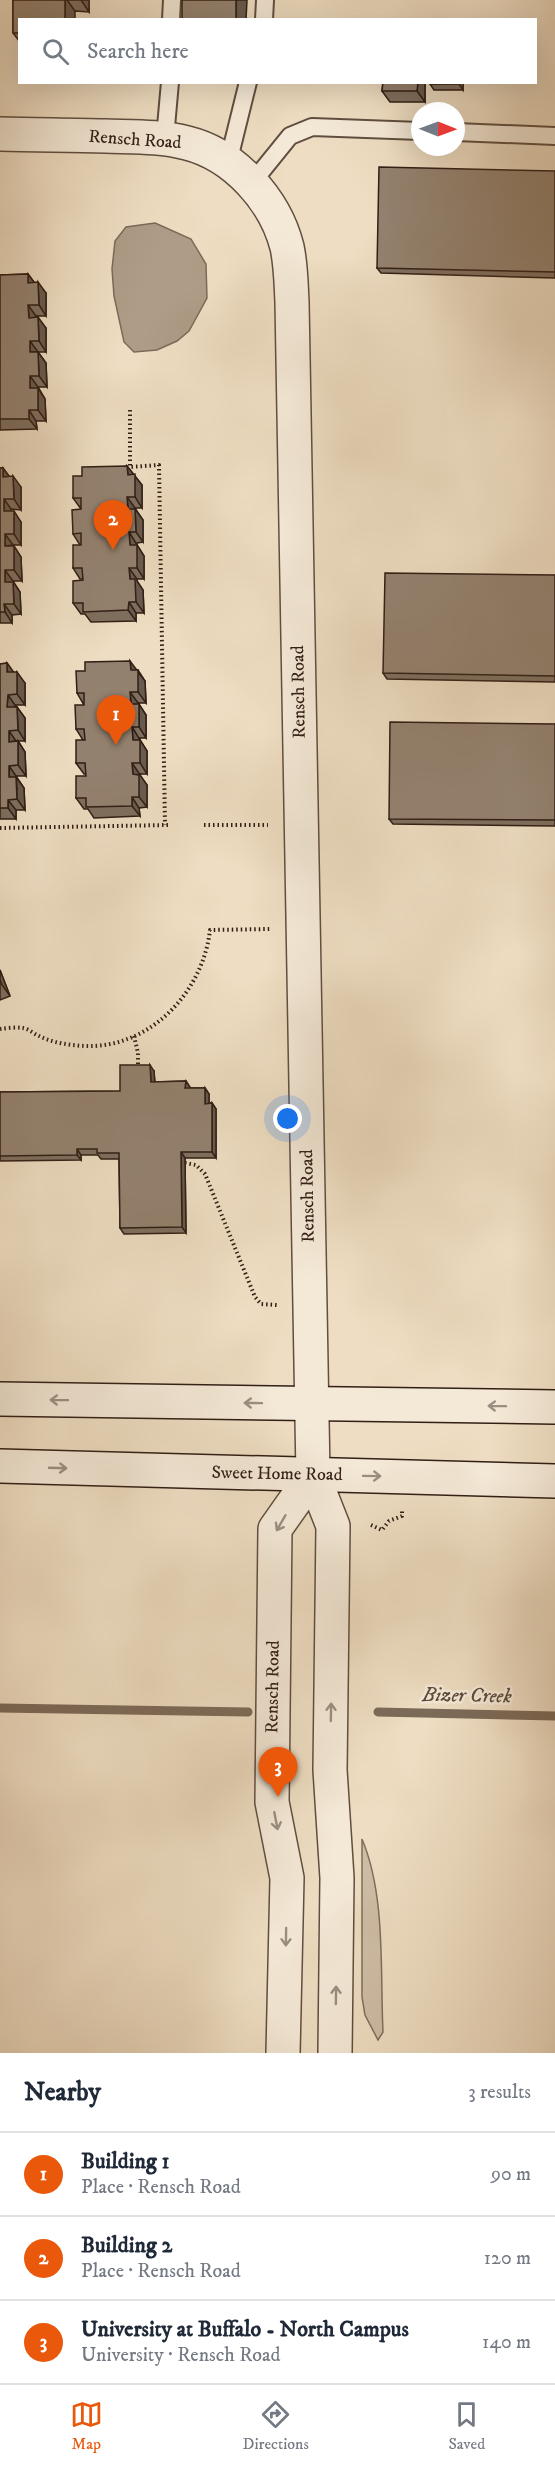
<!DOCTYPE html>
<html lang="en">
<head>
<meta charset="utf-8">
<style>
  :root { --surface:#fff; --page:#f2f2f3; --text:#1f2937; --muted:#747a83; --line:#e0e1e3; --accent:#ea580c }
  body { margin:0; font-family:"IM FELL DW Pica",serif; background:var(--page); color:var(--text) }
  .compass { position:absolute; left:411px; top:102px; width:54px; height:54px; border-radius:50%; background:var(--surface); box-shadow:0 6px 24px #0002; rotate:91deg }
  .you { position:absolute; left:288px; top:1119px; width:21px; height:21px; margin:-15px; border:4px solid #fff; border-radius:50%; background:#1a73e8; box-shadow:0 0 0 9px #1a73e833 }
  .badge { display:grid; place-items:center; width:39px; height:39px; border-radius:50%; background:var(--accent); color:#fff; font-size:20px; font-weight:700 }
  .pin { position:absolute; translate:-50% -50px; filter:drop-shadow(0 2px 3px #0008) }
  .pin::after { content:''; position:absolute; top:32px; width:21px; height:18px; background:inherit; clip-path:polygon(0 0,100% 0,50% 100%) }
  .list { margin:0; padding:0; list-style:none }
  h2 { display:flex; justify-content:space-between; align-items:center; height:78px; margin:0; padding:0 24px; font-size:26px }
  h2 small { font-size:20px; font-weight:400; color:var(--muted) }
  .list li { display:grid; grid-template-columns:39px 1fr auto; gap:18px; align-items:center; box-sizing:border-box; height:84px; padding:0 24px; border-top:2px solid var(--line) }
  .list b { display:block; font-size:22px; white-space:nowrap }
  .list p { margin:0; font-size:20px; white-space:nowrap; color:var(--muted) }
  .list em { font-size:20px; font-style:normal; color:var(--muted) }
  .icon { flex:none; width:33px; height:33px; fill:none; stroke:currentColor; stroke-width:2; stroke-linecap:round; stroke-linejoin:round }
  .map { position:relative; flex:none; width:555px; height:2053px; overflow:hidden }
  .search { position:absolute; background:var(--surface); box-shadow:0 6px 24px #0002; left:18px; right:18px; top:18px; height:66px; display:flex; align-items:center; gap:15px; box-sizing:border-box; padding:0 21px; border-radius:0px; color:var(--muted); font-size:22px }
  .sheet { height:330px; background:var(--surface) }
  nav { display:flex; justify-content:space-around; align-items:center; box-sizing:border-box; height:84px; border-top:2px solid var(--line); background:var(--surface); font-size:16px; color:var(--muted) }
  nav a { display:grid; justify-items:center; gap:3px }
  nav .on { color:var(--accent) }
  .map>svg:first-child { display:block }
</style>
</head>
<body>
<div class="map">
<svg width="555" height="2053" viewBox="0 0 555 2053">
  <rect width="100%" height="100%" fill="#eeddc2"/>
  <filter id="stains"><feTurbulence type="fractalNoise" baseFrequency=".00333" numOctaves="4"/><feColorMatrix values="0 0 0 0 .2 0 0 0 0 .09 0 0 0 0 .02 0 0 0 .5 -.17"/></filter>
  <radialGradient id="worn" r=".72"><stop offset=".6" stop-color="#630" stop-opacity="0"/><stop offset="1" stop-color="#630" stop-opacity=".3"/></radialGradient>
  <path fill="#cebda5" stroke="#806e5d" stroke-width="1.5" d="M362,1839c24,57 18,132 21,193l-5,8 -13,-25 -3,-18z"/>
  <path fill="#ae9c87" stroke="#7c6a59" stroke-width="1.5" d="M155,223l36,16 15,25 1,34 -18,33 -12,10 -20,9 -23,2 -10,-10 -10,-46 -2,-27 3,-28 11,-14z"/>
  <g fill="none" stroke-linecap="round" stroke-linejoin="round">
    <path stroke="#7c6a59" stroke-width="9" d="M0,1708l248,4
      M378,1712l177,4"/>
    <g stroke="#604e40" stroke-width="20">
      <path id="service" d="M171,20l1,-20
        M264,20l1,-20
        M456,132l99,4
        M165,138l5,-56
        M228,163l20,-81
        M252,183l38,-47 22,-9 108,4"/>
    </g>
    <g stroke="#604e40" stroke-width="36">
      <path id="minor" d="M0,134c35,1 70,1 105,2 28,1 55,0 82,7 48,12 88,57 100,104 4,18 4,37 5,55l21,1173"/>
    </g>
    <g stroke="#604e40" stroke-width="36">
      <path id="tertiary" d="M313,1475l20,51 -3,244 7,108 -2,175
        M283,2053l4,-175 -15,-76 3,-273 38,-54"/>
    </g>
    <g stroke="#311e15" stroke-width="36">
      <path id="secondary" d="M0,1399l555,8
        M0,1466l555,15"/>
    </g>
    <path stroke="#311e15" stroke-width="4" stroke-dasharray="1.5 3" stroke-linecap="butt" d="M130,410v57l29,-2 6,360
      M204,825h64
      M0,828l168,-3
      M0,1029c7,-1 16,-2 23,-1 6,1 11,6 16,8 14,7 30,9 45,10 66,3 119,-54 126,-116l60,-1
      M134,1036l4,17v17
      M185,1163l11,2 9,9 50,123 6,7 16,1
      M371,1525l11,5 7,-9 13,-5v-6"/>
    <use href="#service" stroke="#f4e9d7" stroke-width="16"/>
    <use href="#minor" stroke="#f4e9d7" stroke-width="33"/>
    <use href="#tertiary" stroke="#f4e9d7" stroke-width="33"/>
    <use href="#secondary" stroke="#f4e9d7" stroke-width="33"/>
  </g>
  <path fill="#7e6f5f" stroke="#311e15" stroke-width="1.5" d="M13,0h76v12l-14,-1 -55,9v22l-7,-9z
    M383,82h42v20h-35l-8,-11z
    M463,82v8h-29l-4,-6z
    M555,171v107l-174,-5 -4,-5z
    M28,274l6,8 12,11v23h-10v1l10,11v24h-8l8,11 1,24h-9l7,12 1,22h-10l1,8 -37,1v-155z
    M127,466l15,19v23h-7l8,12v22l-6,1v2l7,11v23h-7v2l6,9 1,23h-8v8l-45,1 -6,-8h-4l-8,-11 10,-23v-1h-3l-7,-11 7,-23 -7,-11 8,-25 -8,-11 9,-22z
    M0,468h3l6,8 12,11v23l-10,-1v2l10,11v23h-8l8,12 1,24h-9l7,11 1,22 -9,1v8h-12z
    M555,575v107l-168,-3 -4,-6z
    M7,663l6,9 12,11v22h-10v2h2l8,11v23h-7l7,11 1,24h-10l8,12 1,22h-9v9h-16v-155z
    M136,670h2l7,11 1,22h-8l8,12v23h-6v2l7,11v23h-7v2l7,9v22l-8,1 1,8 -46,2 -6,-9h-4l-8,-11 10,-22v-2h-2l-8,-11 7,-23 -7,-11 8,-24 -7,-12z
    M555,724v102l-162,-2 -4,-5z
    M0,970l10,26 -10,4z
    M154,1071l1,11 31,-1 4,7h15l4,6v9h3l4,6v49h-31l1,75 -62,1 -4,-6 -1,-69h-18l-3,-4h-17v5l-81,1v-69l120,-1z"/>
  <path fill="#675a4e" stroke="#311e15" stroke-width="1.5" d="M65,0h2l8,11v9h-10z
    M81,0h8v12z
    M236,0h11l-1,20h-10z
    M418,82h7v20l-8,-11z
    M459,82h4v8l-4,-6z
    M28,274l8,11 -8,-2z
    M38,282l8,11v23l-7,-11z
    M28,305l8,11v12l-7,-10z
    M38,317l8,11v24l-7,-11z
    M30,341l8,11h-8z
    M38,352l8,11 1,24 -8,-11z
    M30,376l8,11v12l-8,-11z
    M38,388l7,11 1,22 -8,-11z
    M29,410l7,11 1,8 -8,-10z
    M127,466l15,19v23l-7,-11 -7,-22z
    M3,468l8,11 -8,-2z
    M13,476l8,11v23l-7,-11z
    M127,497l8,11v12l-7,-11z
    M4,499l7,10 1,13 -8,-11z
    M135,509l8,11v22l-7,-10z
    M14,511l7,11v23l-7,-11z
    M129,532l15,24v23l-7,-11 -7,-23z
    M5,534l8,11 -8,1z
    M14,546l7,11 1,24 -8,-11z
    M129,568l8,11v2l6,9 1,23 -8,-11 -6,-23z
    M5,570l8,11v12l-8,-11z
    M13,582l7,10 1,22 -7,-10z
    M129,602l7,11v8l-8,-11z
    M4,604l8,11v8l-7,-11z
    M130,661l15,20 1,22 -8,-11 -7,-22z
    M7,663l8,11 -8,-2z
    M17,672l8,11v22l-8,-11z
    M130,692l8,11v12l-7,-11z
    M8,695l7,10v13l-8,-11z
    M139,704l7,11v23l-7,-11z
    M17,707l8,11v23l-7,-11z
    M132,727l15,24v23l-7,-11 -7,-23z
    M9,731l7,10 -7,1z
    M18,741l7,11 1,24 -8,-11z
    M132,763l15,22v22l-8,-10 -6,-23z
    M9,766l7,10 1,12 -8,-11z
    M16,777l8,11 1,22 -8,-11z
    M132,797l7,11 1,8 -8,-10z
    M8,800l8,10v9l-8,-11z
    M0,970l10,26 -8,-11 -2,-5z
    M150,1065l4,6 1,17 -4,-6z
    M186,1081l4,6v7l-5,-6z
    M205,1088l4,6v15l-4,-5z
    M212,1103l4,6v49l-4,-6z
    M77,1149l4,6v5l-4,-5z
    M181,1152l4,6 1,75 -4,-6z"/>
  <path fill="#93816f" stroke="#311e15" stroke-width="1.5" d="M13,0h52v20h-45v13h-7z
    M182,0h54v20h-54z
    M383,82h35l-1,9h-35z
    M430,82h29v2h-29z
    M379,167l176,4v101l-178,-4z
    M28,274v9l10,-1 1,23h-11l1,13 9,-1 1,24h-9v11h8l1,24h-9v12h8v22h-9v9h-29v-144z
    M127,466l1,9 7,-1v23h-8l1,12h7l1,23h-7l1,13h7v23h-8l1,11h5l1,23h-7l-1,8 -45,2v-9h-10v-22l10,-1 -1,-12h-9v-23h8v-12l-8,1 -1,-24 9,-1v-11h-8v-22h9v-9z
    M0,468h3v9l10,-1 1,23h-10v12h10v23h-9v12h9v24h-9v12h8l1,22h-10l1,8h-5z
    M385,573l170,2v101l-172,-3z
    M130,661l1,9h7v22h-8l1,12h8v23h-7l1,13h7v23h-8l1,11 6,1v22h-7v9l-46,1v-9h-10v-22h10l-1,-13h-9v-23h9l-1,-11h-8l-1,-24h9v-12h-7l-1,-22h9v-9z
    M7,663v9h10v22l-9,1 -1,12h10l1,23 -9,1v11l9,-1v24l-9,1v11h7l1,22 -9,1v8h-8v-144z
    M390,722l165,2v96l-166,-1z
    M120,1065h30l1,17 35,-1 -1,7h20v16l7,-1v49h-31l1,75 -62,1 -1,-75h-22v-4h-20v6l-77,1v-64l120,-1z"/>
  <defs><path id="oneway-shaft" d="M-6 0H5M1.5-3L5.5 0L1.5 3" fill="none" stroke-width="1.6" stroke-linecap="round" stroke-linejoin="round" transform="scale(1.5)"/></defs>
  <g stroke="#9c8e80">
    <use href="#oneway-shaft" transform="translate(59 1400) rotate(-179)"/>
    <use href="#oneway-shaft" transform="translate(253 1403) rotate(-179)"/>
    <use href="#oneway-shaft" transform="translate(497 1406) rotate(-179)"/>
    <use href="#oneway-shaft" transform="translate(58 1468) rotate(2)"/>
    <use href="#oneway-shaft" transform="translate(372 1476) rotate(1)"/>
    <use href="#oneway-shaft" transform="translate(281 1523) rotate(120)"/>
    <use href="#oneway-shaft" transform="translate(331 1712) rotate(-89)"/>
    <use href="#oneway-shaft" transform="translate(276 1821) rotate(79)"/>
    <use href="#oneway-shaft" transform="translate(286 1937) rotate(91)"/>
    <use href="#oneway-shaft" transform="translate(336 1995) rotate(-89)"/>
  </g>
  <g text-anchor="middle" dominant-baseline="central" stroke-width="5" stroke-linejoin="round" paint-order="stroke">
    <g font-size="18" fill="#311e15" stroke="#f4e9d7">
      <text transform="translate(135 140) rotate(4)">Rensch Road</text>
      <text transform="translate(299 692) rotate(-91)">Rensch Road</text>
      <text transform="translate(308 1196) rotate(-91)">Rensch Road</text>
      <text transform="translate(277 1474) rotate(1)">Sweet Home Road</text>
      <text transform="translate(273 1687) rotate(-89)">Rensch Road</text>
    </g>
    <g font-size="20" font-style="italic" fill="#5d4a3d" stroke="#f4e9d7">
      <text transform="translate(467 1696) rotate(1)">Bizer Creek</text>
    </g>
  </g>
  <rect width="100%" height="100%" filter="url(#stains)"/>
  <rect width="100%" height="100%" fill="url(#worn)"/>
</svg>
<svg class="compass" viewBox="-18 -18 36 36"><path d="M0-13l5 13h-10z" fill="#e53935"/><path d="M0 13l5-13h-10z" fill="#747a83"/></svg>
<div class="you"></div>
<div class="pin badge" style="left:116px;top:745px">1</div>
<div class="pin badge" style="left:113px;top:550px">2</div>
<div class="pin badge" style="left:278px;top:1797px">3</div>
<div class="search"><svg class="icon" aria-label="search" viewBox="0 0 24 24"><circle cx="10" cy="10" r="6"/><path d="M15 15l6 6"/></svg>Search here</div>
</div>
<section class="sheet">
<h2>Nearby<small>3 results</small></h2>
<ul class="list">
<li><span class="badge">1</span><div><b>Building 1</b><p>Place · Rensch Road</p></div><em>90 m</em></li>
<li><span class="badge">2</span><div><b>Building 2</b><p>Place · Rensch Road</p></div><em>120 m</em></li>
<li><span class="badge">3</span><div><b>University at Buffalo - North Campus</b><p>University · Rensch Road</p></div><em>140 m</em></li>
</ul>
</section>
<nav>
<a class="on"><svg class="icon" aria-label="map" viewBox="0 0 24 24"><path d="M3 6l6-2 6 2 6-2v14l-6 2-6-2-6 2zM9 4v14M15 6v14"/></svg>Map</a>
<a><svg class="icon" aria-label="directions" viewBox="0 0 24 24"><path d="M12 3l9 9-9 9-9-9zM9 14v-3h6M13 9l2 2-2 2"/></svg>Directions</a>
<a><svg class="icon" aria-label="saved" viewBox="0 0 24 24"><path d="M7 4h10v16l-5-4-5 4z"/></svg>Saved</a>
</nav>
</body>
</html>
